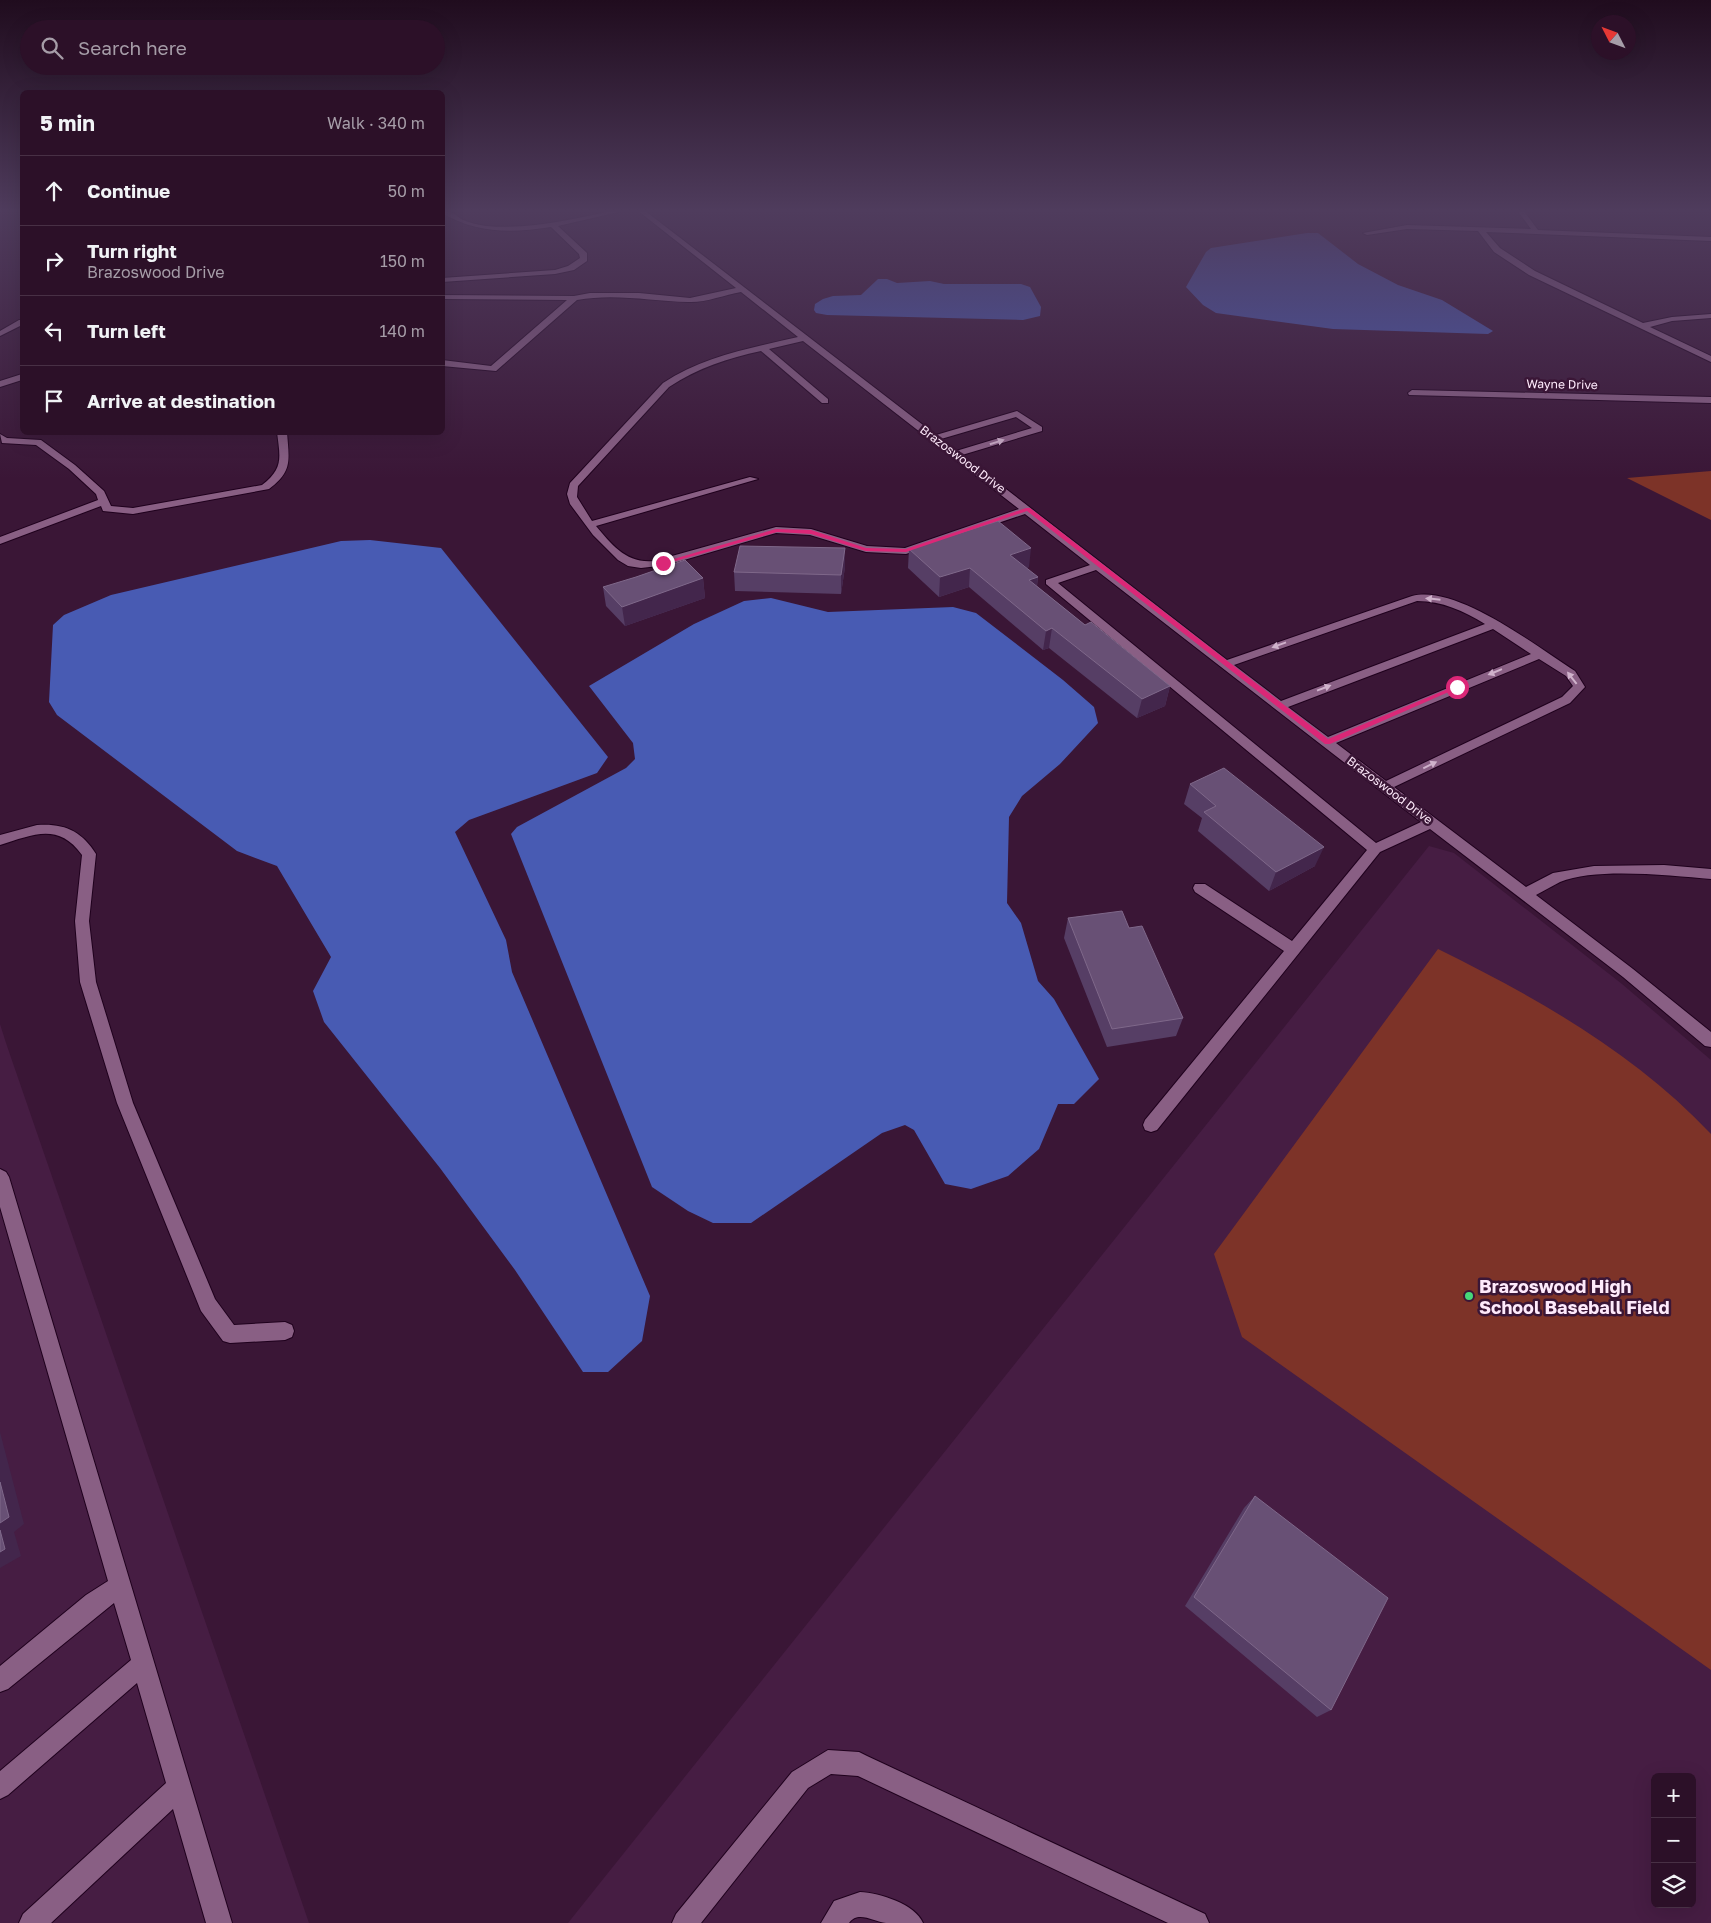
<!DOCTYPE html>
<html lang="en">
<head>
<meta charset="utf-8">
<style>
  :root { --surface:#2c1028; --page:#381e34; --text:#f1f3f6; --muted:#a69da8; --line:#483045 }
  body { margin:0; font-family:"Golos Text",sans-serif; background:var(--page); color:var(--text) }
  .controls { position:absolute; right:15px; bottom:15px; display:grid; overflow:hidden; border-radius:8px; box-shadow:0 5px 20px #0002 }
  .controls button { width:45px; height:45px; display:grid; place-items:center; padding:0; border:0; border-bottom:1px solid var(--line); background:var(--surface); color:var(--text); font:25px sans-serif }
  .compass { position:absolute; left:1591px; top:15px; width:45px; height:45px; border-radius:50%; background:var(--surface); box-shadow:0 5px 20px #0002; rotate:312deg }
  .stop { position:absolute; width:15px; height:15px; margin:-11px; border:4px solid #db2777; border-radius:50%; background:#fff }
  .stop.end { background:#db2777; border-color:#fff; box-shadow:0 1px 5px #0008 }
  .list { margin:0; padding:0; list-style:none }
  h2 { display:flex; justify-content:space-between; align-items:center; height:65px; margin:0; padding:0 20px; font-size:21px }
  h2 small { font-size:16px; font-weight:400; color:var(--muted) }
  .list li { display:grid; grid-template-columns:32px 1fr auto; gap:15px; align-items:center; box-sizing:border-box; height:70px; padding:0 20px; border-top:1px solid var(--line) }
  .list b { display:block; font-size:19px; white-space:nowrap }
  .list p { margin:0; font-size:16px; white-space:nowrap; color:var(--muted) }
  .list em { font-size:16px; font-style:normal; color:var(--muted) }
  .icon { flex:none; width:28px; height:28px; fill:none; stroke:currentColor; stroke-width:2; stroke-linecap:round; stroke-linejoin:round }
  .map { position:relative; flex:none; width:1711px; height:1923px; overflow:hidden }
  .search { position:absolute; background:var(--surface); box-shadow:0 5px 20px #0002; left:20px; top:20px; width:425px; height:55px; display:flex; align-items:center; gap:12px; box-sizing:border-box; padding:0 18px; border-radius:28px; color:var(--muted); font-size:19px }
  .panel { position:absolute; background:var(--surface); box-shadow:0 5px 20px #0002; left:20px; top:90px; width:425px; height:345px; border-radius:8px }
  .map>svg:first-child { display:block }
</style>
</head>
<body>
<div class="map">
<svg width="1711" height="1923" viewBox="0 0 1711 1923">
  <rect width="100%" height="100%" fill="#3a1636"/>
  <path fill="#461d43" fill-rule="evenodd" d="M1429,846l25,7 168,131 89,76v863h-1143zM1655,1777h37v127h-37z
    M0,1024l6,19 303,880h-309z"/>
  <path fill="#7d3328" d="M1711,471v49l-84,-42z
    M1438,949c99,49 197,104 273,185v536l-469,-333 -28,-83z"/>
  <path fill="#485bb3" d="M1307,233h11l40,31 40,21 44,15 51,31 -5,3 -155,-5 -117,-16 -13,-8 -17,-18 20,-35 5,-4z
    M878,279h9l10,4 33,-2 14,3h77l9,3 11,20 -1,9 -17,4 -196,-5 -11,-2 -2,-3 1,-6 8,-5 10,-3 28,-1z
    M370,540l71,8 167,209 -11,16 -128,47 -14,12 51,108 6,32 138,324 -8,45 -34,31h-25l-68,-102 -75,-102 -116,-146 -11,-31 18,-34 -54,-91 -40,-15 -180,-136 -8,-13 4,-77 11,-10 47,-20 230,-54z
    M771,598l57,14 125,-5 23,6 87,67 31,27 4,16 -38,41 -38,32 -13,21 -2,86 14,20 17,58 16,18 45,80 -25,25h-16l-19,45 -31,27 -37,13 -26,-5 -31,-54 -9,-5 -23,8 -131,90h-38l-25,-12 -36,-24 -141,-353 6,-7 109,-59 9,-9 -2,-16 -44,-57 105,-62 50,-23z"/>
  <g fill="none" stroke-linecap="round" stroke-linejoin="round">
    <g stroke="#1f001d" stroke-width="2">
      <path id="minor" d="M442,210c9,0 14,6 21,10 7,3 16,5 23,6 44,4 87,-7 130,-16h11l-69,16 29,27v8l-13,9 -19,4 -113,8v-4l113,-8 13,-4 12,-8 -1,-4 -28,-27c-39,6 -74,7 -109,-14z
        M637,210h7l292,225 81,-24 25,16v4l-80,24 265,205 185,-64c45,-12 125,51 163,75l10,16 -15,16 -176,84 132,100 27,-14 41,-7 70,-1 47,4v10c-40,-3 -114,-12 -151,3 -8,4 -16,9 -24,13l97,74 78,63v15l-6,-1 -82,-69 -193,-148 -50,23 -223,278 -6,2 -6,-2 -2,-5 2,-5 139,-169 -89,-59 -2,-4 2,-4h10l87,57 75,-91 -321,-266v-4l44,-15 -65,-51 -119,40 -40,-2 -56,-17 -34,-2 -109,32 -26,3 -13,-2 -10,-6 -25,-25 -23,-31 -3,-10 3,-11 93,-100c41,-27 88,-35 135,-46l-57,-45c-17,3 -36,11 -53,10 -37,-1 -74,-9 -111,-2l-81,71 -54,-5v-6l49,6 76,-66 -125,-1v-4l132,1 16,-3h49l51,5 46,-10zM803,341l216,168 -114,39 -38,-2 -56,-17 -35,-2 -122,34c-27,3 -42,-16 -58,-35l162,-47 -8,-2 -158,44 -15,-24 1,-11 91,-99c29,-19 59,-29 92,-36l61,52h6v-4l-59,-50zM1016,417l16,11 -76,23 -15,-12zM1096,570l325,252 -45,21 -318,-260zM1417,601c25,0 47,10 68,23l-204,77 -47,-36zM1493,629l38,25 -203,83 -40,-30zM1539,659l27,17 7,10 -11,11 -176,84 -50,-38z
        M1517,210h6l15,20 173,7v4l-225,-9 14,16 35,23 108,52 29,-6 39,-3v4l-39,3 -22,6 61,29v6l-182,-87 -35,-23 -16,-21 -71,-2 -40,6 -4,-2 44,-8 124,4z
        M19,320h3v5l-22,11v-5z
        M22,374v6l-22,7v-6z
        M1412,390l299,7v6l-302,-8 -1,-2z
        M277,432h10c2,28 6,39 -18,57l-136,25 -30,-3 -2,-5 -101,38v-7l98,-37 -2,-6 -27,-25 -33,-24 -34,-2 -2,-9 7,4 34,2 34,25 29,26 7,15 22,2 129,-23c22,-17 18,-28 15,-53z
        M37,825c27,-2 45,6 59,29l-7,67 7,61 37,121 82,196 19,26 51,-3 7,3 2,6 -2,6 -7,3 -55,3 -7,-2 -22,-30 -84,-208 -37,-121 -5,-61 7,-66c-24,-33 -49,-20 -82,-10v-10z
        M0,1169l6,3 3,5 223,746h-26l-33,-114 -122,114h-32l4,-9 143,-131 -29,-100 -129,112 -8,4v-28l131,-111 -17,-57 -106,86 -8,3v-26l86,-71 22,-14 -108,-374z
        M828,1750l31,2 8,4 338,158 4,9h-41l-310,-147 -27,-2 -23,14 -107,135h-29l4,-9 116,-142z
        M860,1892c20,1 55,12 63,31 -12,0 -25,0 -37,0 -12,-1 -28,-13 -37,0h-28l13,-22z"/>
    </g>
    <use href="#minor" fill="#895f84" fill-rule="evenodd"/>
  </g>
  <path fill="#563e65" d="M845,548v19l-4,27 -106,-3 -1,-19z
    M909,549l120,18 -3,1 12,9 -1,9 48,39 85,61 -5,20 -28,12 -88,-70 -6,2 -74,-63 -30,10 -31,-29z
    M703,578l2,20 -80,28 -19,-20 -3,-19z
    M1190,784l125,82 -46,25 -71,-60 4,-13 -18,-14z
    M1068,918l61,10 54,90 -7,18 -69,11 -43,-109z
    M1255,1496l76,214 -14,7 -132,-111 59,-98z"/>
  <path fill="#43264c" d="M845,548v19l-4,27v-19z
    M1031,548l-2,19 -21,7 2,-19z
    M970,568l-1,19 -30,10 1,-20z
    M1038,577l-3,19 -6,-16z
    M703,578l2,20 -80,28 -3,-19z
    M1052,628l-3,20 -6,2 3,-19z
    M1170,686l-5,20 -28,12 5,-19z
    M1324,847l-9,19 -46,25 7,-19z
    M0,1432l24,92 -10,8 7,24 -21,12z"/>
  <path fill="#685075" stroke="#7f688a" d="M998,521l33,27 -21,7 28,22 -9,3 56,45 6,-3 79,64 -28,13 -90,-71 -6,3 -76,-63 -30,9 -31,-28z
    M740,546l105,2 -4,27 -107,-3z
    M685,560l18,18 -81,29 -19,-20 33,-10z
    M1224,768l100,79 -48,25 -72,-60 12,-6 -26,-22z
    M1122,911l7,17 13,-2 41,92 -71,11 -44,-111z
    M0,1482l9,35 -9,6z
    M1255,1496l133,102 -57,112 -137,-113z
    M0,1530l5,19 -5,3z"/>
  <defs><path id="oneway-solid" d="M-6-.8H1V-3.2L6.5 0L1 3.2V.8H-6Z" transform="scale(1.25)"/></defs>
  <g fill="#cfb2cb">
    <use href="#oneway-solid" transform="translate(997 442) rotate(-17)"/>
    <use href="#oneway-solid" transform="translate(1433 599) rotate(-174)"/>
    <use href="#oneway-solid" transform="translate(1279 645) rotate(160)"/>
    <use href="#oneway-solid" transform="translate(1495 672) rotate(158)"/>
    <use href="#oneway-solid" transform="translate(1572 678) rotate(-128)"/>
    <use href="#oneway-solid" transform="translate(1324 688) rotate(-21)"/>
    <use href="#oneway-solid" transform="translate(1430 765) rotate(-26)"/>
  </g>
  <linearGradient id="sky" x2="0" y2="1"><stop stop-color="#200c1e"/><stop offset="0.44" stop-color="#4f3c5d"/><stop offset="1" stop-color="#4f3c5d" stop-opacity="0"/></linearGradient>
  <rect width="1711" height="479" fill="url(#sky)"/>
  <path fill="#db2777" d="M1026,508h4l298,231 127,-53 5,1 -130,57h-5l-298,-233 -121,41 -40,-1 -55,-17 -34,-2 -112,32 -5,-1 116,-34 35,1 55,18 40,1z"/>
  <circle fill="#47d779" stroke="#3a1636" stroke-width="2" cx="1469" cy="1296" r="5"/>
  <g text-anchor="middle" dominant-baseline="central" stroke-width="5" stroke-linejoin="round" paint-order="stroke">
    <g font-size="12" fill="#feeafb" stroke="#3a1636">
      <text transform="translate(1562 384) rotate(1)">Wayne Drive</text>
      <text transform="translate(963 459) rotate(37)">Brazoswood Drive</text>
      <text transform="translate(1390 790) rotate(37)">Brazoswood Drive</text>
    </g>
    <g font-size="18" font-weight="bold" fill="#feeafb" stroke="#3a1636" text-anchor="start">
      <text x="1479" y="1286">Brazoswood High<tspan x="1479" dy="21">School Baseball Field</tspan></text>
    </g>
  </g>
</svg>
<div class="controls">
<button>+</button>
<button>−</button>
<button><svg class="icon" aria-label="layers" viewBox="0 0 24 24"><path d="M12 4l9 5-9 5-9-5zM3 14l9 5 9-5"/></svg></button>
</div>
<svg class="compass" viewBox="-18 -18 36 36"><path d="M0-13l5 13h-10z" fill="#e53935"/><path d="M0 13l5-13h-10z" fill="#a69da8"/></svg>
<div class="stop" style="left:1457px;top:687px"></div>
<div class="stop end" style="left:663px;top:563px"></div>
<div class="search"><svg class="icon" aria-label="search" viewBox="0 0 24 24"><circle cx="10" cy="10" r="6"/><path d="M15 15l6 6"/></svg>Search here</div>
<section class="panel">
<h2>5 min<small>Walk · 340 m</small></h2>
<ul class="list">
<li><svg class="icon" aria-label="ahead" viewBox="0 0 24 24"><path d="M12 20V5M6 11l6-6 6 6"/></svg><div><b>Continue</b></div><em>50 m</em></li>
<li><svg class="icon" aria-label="right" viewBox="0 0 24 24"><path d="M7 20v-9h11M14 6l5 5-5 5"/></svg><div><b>Turn right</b><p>Brazoswood Drive</p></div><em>150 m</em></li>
<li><svg class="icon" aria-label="left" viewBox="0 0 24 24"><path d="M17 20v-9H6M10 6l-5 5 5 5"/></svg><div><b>Turn left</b></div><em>140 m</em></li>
<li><svg class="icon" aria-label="arrive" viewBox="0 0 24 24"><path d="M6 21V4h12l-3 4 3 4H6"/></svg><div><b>Arrive at destination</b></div></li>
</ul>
</section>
</div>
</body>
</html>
